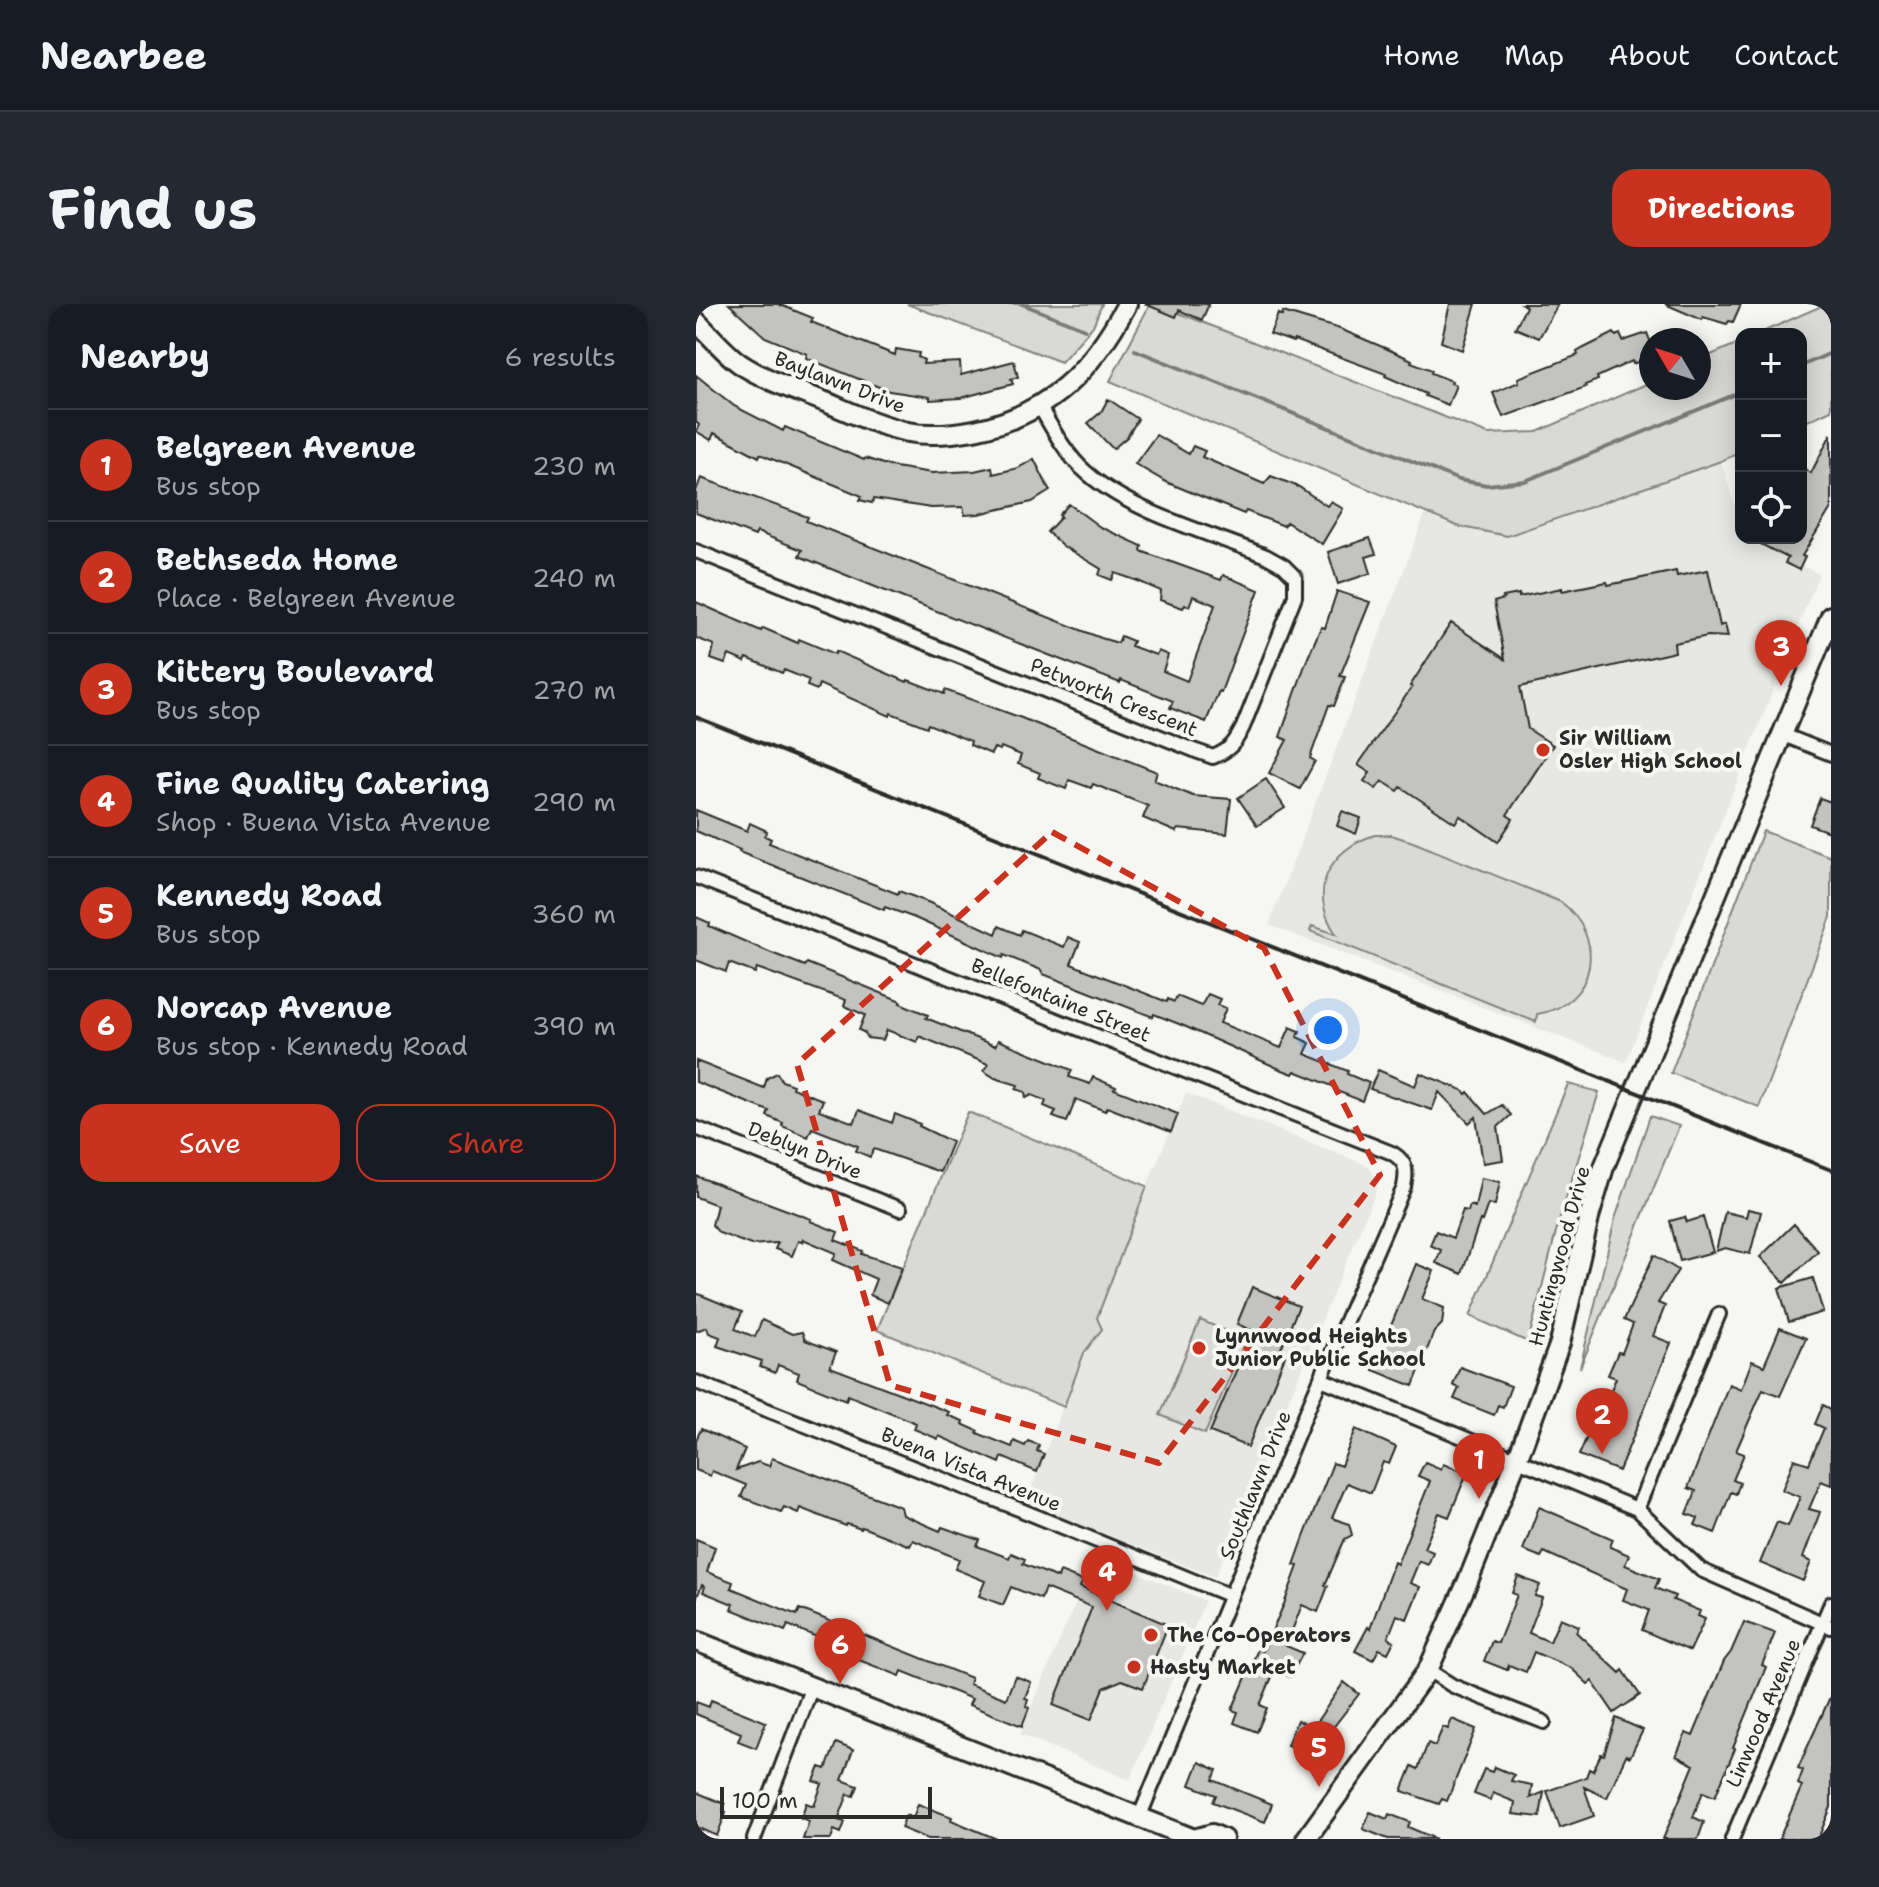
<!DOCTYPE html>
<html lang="en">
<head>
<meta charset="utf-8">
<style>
  :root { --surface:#171b24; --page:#242831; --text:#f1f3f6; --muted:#9ea1a6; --line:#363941; --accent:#c8321e }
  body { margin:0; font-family:"Shantell Sans",sans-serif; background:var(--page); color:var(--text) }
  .controls { position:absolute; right:24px; top:24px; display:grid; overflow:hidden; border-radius:16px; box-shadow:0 4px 20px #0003 }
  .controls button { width:72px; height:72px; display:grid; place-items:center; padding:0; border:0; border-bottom:2px solid var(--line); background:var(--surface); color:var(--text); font:40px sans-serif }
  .compass { position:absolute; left:943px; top:24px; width:72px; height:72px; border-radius:50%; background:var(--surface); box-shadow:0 4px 20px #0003; rotate:309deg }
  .scale { position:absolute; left:24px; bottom:20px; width:212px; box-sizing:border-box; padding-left:8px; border:4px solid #2b2b2b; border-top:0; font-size:22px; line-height:28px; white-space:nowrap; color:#2b2b2b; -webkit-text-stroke:6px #f6f6f2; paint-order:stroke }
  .you { position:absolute; left:632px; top:726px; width:28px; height:28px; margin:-20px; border:6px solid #fff; border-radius:50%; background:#1a73e8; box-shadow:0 0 0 12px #1a73e833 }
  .badge { display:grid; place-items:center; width:52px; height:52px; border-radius:50%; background:var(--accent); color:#fff; font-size:26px; font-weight:700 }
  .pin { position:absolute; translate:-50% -66px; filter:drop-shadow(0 2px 4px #0008) }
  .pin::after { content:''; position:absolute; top:42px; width:28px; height:24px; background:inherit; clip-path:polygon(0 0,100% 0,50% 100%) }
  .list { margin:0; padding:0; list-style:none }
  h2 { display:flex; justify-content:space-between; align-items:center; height:104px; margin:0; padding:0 32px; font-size:34px }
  h2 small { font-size:26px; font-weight:400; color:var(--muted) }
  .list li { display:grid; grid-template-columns:52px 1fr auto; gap:24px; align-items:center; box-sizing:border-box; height:112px; padding:0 32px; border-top:2px solid var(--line) }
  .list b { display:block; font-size:30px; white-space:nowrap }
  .list p { margin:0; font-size:26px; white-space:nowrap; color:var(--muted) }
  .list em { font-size:26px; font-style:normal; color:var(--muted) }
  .actions { display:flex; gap:16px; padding:24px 32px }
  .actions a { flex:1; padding:18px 0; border:2px solid var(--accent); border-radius:24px; text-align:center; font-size:28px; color:var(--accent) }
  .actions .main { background:var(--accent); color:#fff }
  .icon { flex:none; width:44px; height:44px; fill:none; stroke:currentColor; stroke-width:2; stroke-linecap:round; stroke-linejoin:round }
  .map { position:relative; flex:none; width:1135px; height:1535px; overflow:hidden; border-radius:24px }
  header { display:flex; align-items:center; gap:48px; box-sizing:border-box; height:112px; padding:0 40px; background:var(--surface); border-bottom:2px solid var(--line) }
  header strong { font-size:38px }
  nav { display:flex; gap:44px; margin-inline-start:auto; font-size:28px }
  .intro { display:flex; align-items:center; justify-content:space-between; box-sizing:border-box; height:192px; padding:0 48px }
  h1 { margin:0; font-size:56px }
  .button { padding:20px 36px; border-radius:24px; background:var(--accent); color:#fff; font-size:28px; font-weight:700 }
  main { display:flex; gap:48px; padding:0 48px }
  aside { flex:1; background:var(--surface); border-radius:24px; box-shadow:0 4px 20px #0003 }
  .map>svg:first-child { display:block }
</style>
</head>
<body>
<header>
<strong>Nearbee</strong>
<nav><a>Home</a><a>Map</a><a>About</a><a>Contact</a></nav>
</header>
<div class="intro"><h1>Find us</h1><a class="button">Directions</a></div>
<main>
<aside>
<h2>Nearby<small>6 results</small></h2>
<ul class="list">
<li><span class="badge">1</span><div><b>Belgreen Avenue</b><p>Bus stop</p></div><em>230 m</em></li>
<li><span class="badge">2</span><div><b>Bethseda Home</b><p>Place · Belgreen Avenue</p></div><em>240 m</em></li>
<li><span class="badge">3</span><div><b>Kittery Boulevard</b><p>Bus stop</p></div><em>270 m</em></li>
<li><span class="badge">4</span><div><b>Fine Quality Catering</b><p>Shop · Buena Vista Avenue</p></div><em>290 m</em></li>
<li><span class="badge">5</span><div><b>Kennedy Road</b><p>Bus stop</p></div><em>360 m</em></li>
<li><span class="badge">6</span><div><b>Norcap Avenue</b><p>Bus stop · Kennedy Road</p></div><em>390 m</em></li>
</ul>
<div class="actions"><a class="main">Save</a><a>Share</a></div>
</aside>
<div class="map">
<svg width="1135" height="1535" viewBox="0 0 1135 1535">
  <rect width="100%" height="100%" fill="#f6f6f2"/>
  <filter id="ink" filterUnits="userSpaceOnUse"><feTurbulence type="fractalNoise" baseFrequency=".0125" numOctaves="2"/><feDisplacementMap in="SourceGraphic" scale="16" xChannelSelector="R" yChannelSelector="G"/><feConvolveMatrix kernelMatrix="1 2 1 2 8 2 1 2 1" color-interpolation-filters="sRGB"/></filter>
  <g filter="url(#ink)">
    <path fill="#e7e7e3" d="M1025,157l20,65v12l78,36 -193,488 -357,-137 157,-413 31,14 50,10z
      M490,789l183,73 10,18 -164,393 -189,-74 121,-317z
      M400,1251l109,46 -75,179 -110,-46z"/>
    <path fill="#d9d9d5" stroke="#828280" stroke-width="2" d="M211,0h195l-9,22 -32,36z
      M454,0h6l332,130 49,-2 114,-50v6h48v-28l42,-18v110l-20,9 -214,75 -50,-10 -347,-145z
      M1130,0h5v106l-30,14v-90h-43z
      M1067,527l68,26v60l-72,190 -88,-34z
      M679,531h16l22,7 148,60c46,35 36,103 -24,112l-1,8 -226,-91 2,-5 24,8c-29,-43 -7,-85 39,-99z
      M872,780l31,8 -41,132 -30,118 -58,-26z
      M272,808l179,74 -50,132 5,11 -18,24 -20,54 -187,-77z
      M954,812l29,10 -99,242 35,-149z
      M504,1016l46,19 -41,95 -45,-19z"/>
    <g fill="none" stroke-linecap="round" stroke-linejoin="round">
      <path stroke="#7a7a78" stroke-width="4" d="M326,0l63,25
        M439,46l324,130 28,5 38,-4 216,-89
        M1105,62l30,-13"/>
    </g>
    <path fill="#c3c3c0" stroke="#2b2b2b" stroke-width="2" d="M33,0h49l35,14 -2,4 84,33 1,-6 23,4 -1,4 6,3 -1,4 37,-2 1,13 53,-14 4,16 -7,2 2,5 -52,14 -31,2v-3l-41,-6 -83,-33 1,-4 -42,-17z
      M449,0h64l-7,16 -23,-10 -3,7z
      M754,0h26l-14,46 -21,-8z
      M826,0h36l-19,34 -24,-10 11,-21z
      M969,0h76l-8,18 -4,-1 -2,3 -24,-7 -1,3z
      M587,8l57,17 52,22 20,9 -1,2 21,8 -1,3 21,8 -1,2 5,2 -8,20 -23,-9 1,-2 -41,-18 1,-2 -92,-34 -1,2 -23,-8 8,-20 4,2z
      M918,29l2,3 4,-2 3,7 24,-8 4,10v14l-18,7 -1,-3 -35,16 1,3 -13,5 1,2 -83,30 -10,-24 26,-11 -1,-4 60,-23 -1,-3 7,-4z
      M0,71l38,31 49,25 2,-4 79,33 1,-2 24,8 43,7 42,-2 18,-4 1,7 25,-6 16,-9 16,32 -18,11 -54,12 -13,1 -2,-8 -32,1 -57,-9 -2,4 -12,-3 2,-4 -46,-19 -56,-23 -1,3 -45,-24 -3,7 -15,-9 3,-6 -3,-3z
      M412,95l30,20 -11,18 -14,12 -25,-26 13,-11z
      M1135,130v74l-29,48 3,1 -6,13 -14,-7 3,-5 -39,-20h52v-71l10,6z
      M460,131l33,19 4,-8 12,5 -3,6 62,27 7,-8 28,11 28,19 4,-5 12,8 -21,35 -36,-22 -2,4 -38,-15 -2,3 -78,-32 -31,-18z
      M5,174l107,39 -2,4 295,117 17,5 3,-7 12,5 -2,5 25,9 2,-4 10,4 -5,16 24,10 28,-76 -22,-9 -4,10 -4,-1 -2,3 -23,-8 1,-9 -23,-10 -23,-8 -3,7 -13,-5 2,-6 -38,-23 -16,-14 14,-15 -2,-2 10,-11 31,23 42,19 -1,5 80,29 2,-5 36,15 -38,102 -2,-1 -13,31 -36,-14 3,-7 -52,-21 -1,3 -242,-95 -79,-32 3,-6 -45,-18 -2,4 -59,-23v-22z
      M674,234l6,16 -10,3 5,16 -33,11 -10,-32z
      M1012,266l12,56 5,-2 3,13 -20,-1 -34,7 1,9 -155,35 8,42 25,16 -46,70 6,4 -15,23 -38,-26 -5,7 -54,-36 -3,4 -16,-10 -6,8 -12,-8 6,-8 -12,-8 54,-78 -2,-1 41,-63 54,36 -11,-57 10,-3 -1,-2 16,-3v3l43,-9v3l45,-9 1,3 68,-14 1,5z
      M641,287l33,11 -30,74 5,1 -11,29 -5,-1 -19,53 5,3 -15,28 -31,-16 18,-33 -7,-3 26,-75 15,-35 4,1z
      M0,298l65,29 2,-3 35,15 1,-4 36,15 1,-3 71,31 1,-2 36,14 1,-4 74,27 138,55 -3,8 39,16 38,3 -4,35 -49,-5 -2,3 -33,-14 5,-12 -55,-22 -2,4 -22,-8 -3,9 -28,-11 2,-5 -22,-9 3,-9 -20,-8 -1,3 -6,-2 -3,6 -21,-9 1,-4 -43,-17 -1,3 -36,-14 -1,3 -71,-32 -2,6 -10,-4 2,-6 -25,-10 -2,3 -35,-15 -2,4 -16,-7 -4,9 -14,-5 3,-14 -18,-7z
      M570,475l19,29 -28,18 -19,-28z
      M1124,494l11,4 -2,30 -19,-7z
      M0,506l51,21 3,-8 17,8 -2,5 6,3 -2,4 129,51 1,-3 31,12 66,31 3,-8 21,9 2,-5 42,17 4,-10 12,5 -9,22 96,38 1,-3 6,3 3,-6 24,10 7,-12 12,5 -3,6 9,3 -6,15 61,25 9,-21 10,4 -3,6 13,6 -5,11 43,17 -1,3 22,9 -7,18 -23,-9 -4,-5 -40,-16 -2,3 -13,-5 -96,-43 -30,-12 -1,3 -92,-36 -18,-7 -2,-4 -37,-15 -1,3 -88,-40 -30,-11 -1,3 -145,-58 1,-2 -44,-19z
      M646,507l19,7 -5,16 -19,-8z
      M0,613l14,6 -1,3 60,26 36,14 2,-3 94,38 -1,2 28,12 -2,3 69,28 3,-6 74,30 -3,7 21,7 3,-7 23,10 -2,2 64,25 -7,18 -64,-25 -2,4 -29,-12 -9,23 -14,-5 3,-6 -12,-5 2,-5 -14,-6 -6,3 -1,-6 -9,-3 2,-4 -23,-7 -11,-7 4,-7 -69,-28 -2,6 -30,-12 -4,10 -16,-2 -2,-5 -6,-3 6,-15 -21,-9 2,-6 -89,-32 -2,5 -26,-10 -3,9 -30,-12z
      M0,757l68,27 3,-10 10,-5 5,8 11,4 -1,3 31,12 -4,10 35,13 5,-13 33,13 3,-9 25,10 -1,2 33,16 -12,30 -66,-23 -4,8 -14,-6 2,-5 -46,-18 -4,9 -26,-11 1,-3 -16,-7 2,-5 -73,-29z
      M682,766l37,16 5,-13 42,17 4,4 2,-2 19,22 15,-9 9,10 -13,12 5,33 -20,3 -7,-46 -7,6 -30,-31 -7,18 -62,-21z
      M0,872l115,43 -1,2 28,11 -3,8 28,11 -1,3 40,13 -14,36 -18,-8 6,-16 -43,-19 3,-7 -33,-14 -1,3 -4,-1 -6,15 -17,-7 3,-6 -27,2 -32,-12 -7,-8 5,-20 -21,-8z
      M785,874l19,4 -5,23 -7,-1 -6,17 -2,-1 -18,54 -26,-11 5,-13 -11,-5 6,-14 17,7 10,-28 5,1 2,-6 5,2z
      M1052,905l13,3 -11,42 -25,-6 -9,3 9,-39 21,5z
      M989,913l2,5 16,-5 10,35 -33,9 -10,-40z
      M1098,920l24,27 -33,32 -25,-26z
      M958,951l24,15 -20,33 7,3 -12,30 18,7 -52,128 -40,-16 18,-41 3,2 16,-38 -8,-3 10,-23 4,1 11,-29 -9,-4z
      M720,960l18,7 -12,28 22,9 -2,16 -8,8 -21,54 -40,-16z
      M1117,974l10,34 -34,10 -10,-34z
      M556,983l47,19 -20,47 6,3 -37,91 -38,-15 43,-101 -16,-7z
      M0,989l46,19 -7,17 20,8 7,-17 30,14 10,-2 3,8 31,12 -6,15 119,45 -2,3 16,6 -1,3 16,7 -1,2 35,14 2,-6 11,5 3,-5 11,4 -2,6 7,3 -7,18 -35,-15 -2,6 -61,-27 -1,3 -24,-10 2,-6 -68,-28 -2,5 -49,-20 2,-7 -21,-8 -3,8 -15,-6 2,-6 -45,-15 3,-9 -11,-4 -2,-6 -11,4z
      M1084,1024l26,10 -26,58 -17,-7 -27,62 8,3 -11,26 7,3 -4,11 -5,-2 -16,41 -20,-8 3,-7 -11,-4 9,-23 -8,-3 41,-104 12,5 11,-28 12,5z
      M764,1063l51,19 -8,21 -5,-2 -4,10 -40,-16 5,-11 -6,-3z
      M1127,1101l8,4v76l-10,-4 -12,28 11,3 -17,46 8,4 -8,19 -43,-18 17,-41 11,4 12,-29 -18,-7 12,-31 15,5 15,-36 -9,-4z
      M5,1125l44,20 -9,21 22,-8 11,4 3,-8 129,49 2,8 37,16 2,-4 38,13 -3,6 32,12 2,-5 14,6 -2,5 35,14 2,-6 23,9 -3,6 88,38 -25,63 -21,-8 -18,8 -13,32 -38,-15 39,-98 -47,-19 -4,11 -30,-12 -8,18 -24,-9 6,-15 -30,-12 4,-10 -46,-19 -3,6 -48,-19 -1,2 -14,-5 -1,2 -46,-18 -2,5 -14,-6 -3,5 -40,-15 5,-12 -34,-14 -2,5 -14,-6v-30z
      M660,1125l40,18 -7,17 -6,-2 -12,31 -24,-10 -15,35 17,6 3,11 -7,4 -5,11 -15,35 3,1 -10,26 -16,-7 -16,41 17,7 -13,24 -15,-7 -15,35 7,3 -10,24 -23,-9 4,-11 -6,-2 26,-61 5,2 21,-47 14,-38 -4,-1 10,-28 29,-74 8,3z
      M729,1158l16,7 2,-5 24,9 -18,44 -10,-4 -5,12 -10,23 9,4 -5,13 -9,-4 -9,22 10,4 -13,32 -10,-4 -9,23 6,3 -6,12 -9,-4 -6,11 -18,-9 13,-24 2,2 24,-67 3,2 33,-83 -12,-5z
      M843,1203l74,32 -3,8 19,8 -4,10 34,14 -4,9 20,8 -2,4 27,11 -2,5 7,3 -15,32 -48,-21 7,-20 -26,-10 4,-11 -83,-37 -3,5 -18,-7z
      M0,1235l19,8 -8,25 26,10 -2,6 66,27 3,-6 171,69 -2,6 37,15 9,-23 16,6 -6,16 3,1 -2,7 3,2 -7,18 -53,-21 3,-6 -70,-28 -2,5 -44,-17 2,-5 -70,-29 -3,6 -54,-22 2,-5 -30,-12 2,-5 -3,-2 -6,14z
      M822,1272l22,9 -5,11 7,2 -13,35 21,9 10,-24 19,8 -3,6 44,41 3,-3 17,25 -26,18 -22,-32 -4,3 -17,-16 -37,-16 -8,20 -17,-7 -2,5 -23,-9 8,-20 6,2 19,-48 -5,-2z
      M1048,1318l31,11 -13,32 4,2 -33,81 2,1 -20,48 -12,-5 -10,25 11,5 -6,17h-35l31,-74 -18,-9 10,-23 7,3 31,-75 7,-9z
      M648,1378l15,12 -27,35 -3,-3 -9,20 -6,-3 -5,11 -22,-9 10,-25 16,7z
      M1135,1391v112l-13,32h-39l23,-53 -4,-2 5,-14 -5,-2z
      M15,1396l55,22 -10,26 -18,-7 3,-8 -45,-19v-12l13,5z
      M920,1414l27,12 -13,27 -4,-2 -19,43 -23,-11 10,29 -34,12 -13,-37 39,-14 3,-8 4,2 8,-17 3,1z
      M756,1415l24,10 -29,72 -5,-2 -3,5 -37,-13 10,-25 6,3 10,-26 7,3 8,-19 5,2z
      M140,1439l17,7 -11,30 16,6 -4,10 -6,-2 -10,26 7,2 -4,11 -7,-3 -3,9h-28l6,-18 -8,-3 5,-15 8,3 8,-22 -8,-3 6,-14 6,2z
      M503,1458l18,8 -4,10 59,24 -7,18 -52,-20 3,-7 -26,-10z
      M799,1463l19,8 -3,6 21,4 -2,13 14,-6 -4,25 -27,-3 2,-12 -22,-9 -3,7 -16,-6 10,-25 8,3z
      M0,1488l29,12 -2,6 3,2 -9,24 -21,-9z
      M222,1500l34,13 -1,3 46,19h-69l-27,-11 5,-13 7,3z
      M674,1508l17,7 2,-5 21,8 -2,5 28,12h-48l-25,-10z"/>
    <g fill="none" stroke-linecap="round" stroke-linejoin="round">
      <g stroke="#2b2b2b" stroke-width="18">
        <path id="street" d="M0,247l500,200 17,6c17,-7 22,-14 30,-30l52,-131v-19l-11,-11 -18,-10c-56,-23 -134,-43 -179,-83 -20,-17 -34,-43 -47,-66
          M1085,430l50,20
          M0,573l696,276c15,9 15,18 12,34l-93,214 -172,417
          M0,824l204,81
          M625,1075l316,130 64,61 130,57
          M0,1078l325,128 210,86
          M941,1205l82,-195
          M732,1366l25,16 91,36
          M58,1535l57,-150
          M1036,1535l99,-236"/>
      </g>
      <g stroke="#2b2b2b" stroke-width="24">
        <path id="secondary" d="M0,17c14,14 27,30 43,42 27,18 59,28 89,40 26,11 52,23 80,29 22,4 44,2 66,-2 75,-15 118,-60 153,-126
          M0,1337l498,198 18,-5 11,5
          M610,1535l122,-169 40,-89 55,-137 37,-101 30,-129 14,-47 227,-551"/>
      </g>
      <use href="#street" stroke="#f6f6f2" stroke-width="12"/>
      <use href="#secondary" stroke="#f6f6f2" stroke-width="18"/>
      <path stroke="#2b2b2b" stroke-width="4" d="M0,413l1135,453"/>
    </g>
  </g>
  <path fill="none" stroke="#c8321e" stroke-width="6" stroke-dasharray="16 10" stroke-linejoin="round" d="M356,528l212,116 116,227 -221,288 -269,-78 -93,-321z"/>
  <g fill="#c8321e" stroke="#f6f6f2" stroke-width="3">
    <circle cx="847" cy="446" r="8"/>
    <circle cx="503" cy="1044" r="8"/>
    <circle cx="455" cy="1331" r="8"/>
    <circle cx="438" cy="1363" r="8"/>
  </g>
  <g text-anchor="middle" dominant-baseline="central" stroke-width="8" stroke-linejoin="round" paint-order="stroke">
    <g font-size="20" fill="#2b2b2b" stroke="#f6f6f2">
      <text transform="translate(144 78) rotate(21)">Baylawn Drive</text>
      <text transform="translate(418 393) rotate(22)">Petworth Crescent</text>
      <text transform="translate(365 696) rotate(22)">Bellefontaine Street</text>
      <text transform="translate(109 846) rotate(22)">Deblyn Drive</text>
      <text transform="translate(863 952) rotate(-75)">Huntingwood Drive</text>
      <text transform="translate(275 1165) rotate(22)">Buena Vista Avenue</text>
      <text transform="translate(559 1181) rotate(-68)">Southlawn Drive</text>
      <text transform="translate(1067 1409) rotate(-67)">Linwood Avenue</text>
    </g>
    <g font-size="20" font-weight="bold" fill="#2b2b2b" stroke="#f6f6f2" text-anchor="start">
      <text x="863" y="434">Sir William<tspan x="863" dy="23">Osler High School</tspan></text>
      <text x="519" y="1032">Lynnwood Heights<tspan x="519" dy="23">Junior Public School</tspan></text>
      <text x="471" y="1331">The Co-Operators</text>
      <text x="454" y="1363">Hasty Market</text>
    </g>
  </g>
</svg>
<div class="controls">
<button>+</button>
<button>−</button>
<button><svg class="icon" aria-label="locate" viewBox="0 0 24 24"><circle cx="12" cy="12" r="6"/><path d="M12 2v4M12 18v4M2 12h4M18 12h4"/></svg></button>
</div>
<svg class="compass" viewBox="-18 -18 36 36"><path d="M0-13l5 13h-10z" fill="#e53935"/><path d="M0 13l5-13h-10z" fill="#9ea1a6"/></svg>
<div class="scale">100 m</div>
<div class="you"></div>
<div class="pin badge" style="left:783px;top:1195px">1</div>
<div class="pin badge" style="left:906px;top:1150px">2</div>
<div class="pin badge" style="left:1085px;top:382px">3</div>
<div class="pin badge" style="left:411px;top:1307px">4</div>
<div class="pin badge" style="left:623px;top:1483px">5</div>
<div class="pin badge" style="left:144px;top:1380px">6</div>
</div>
</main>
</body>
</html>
